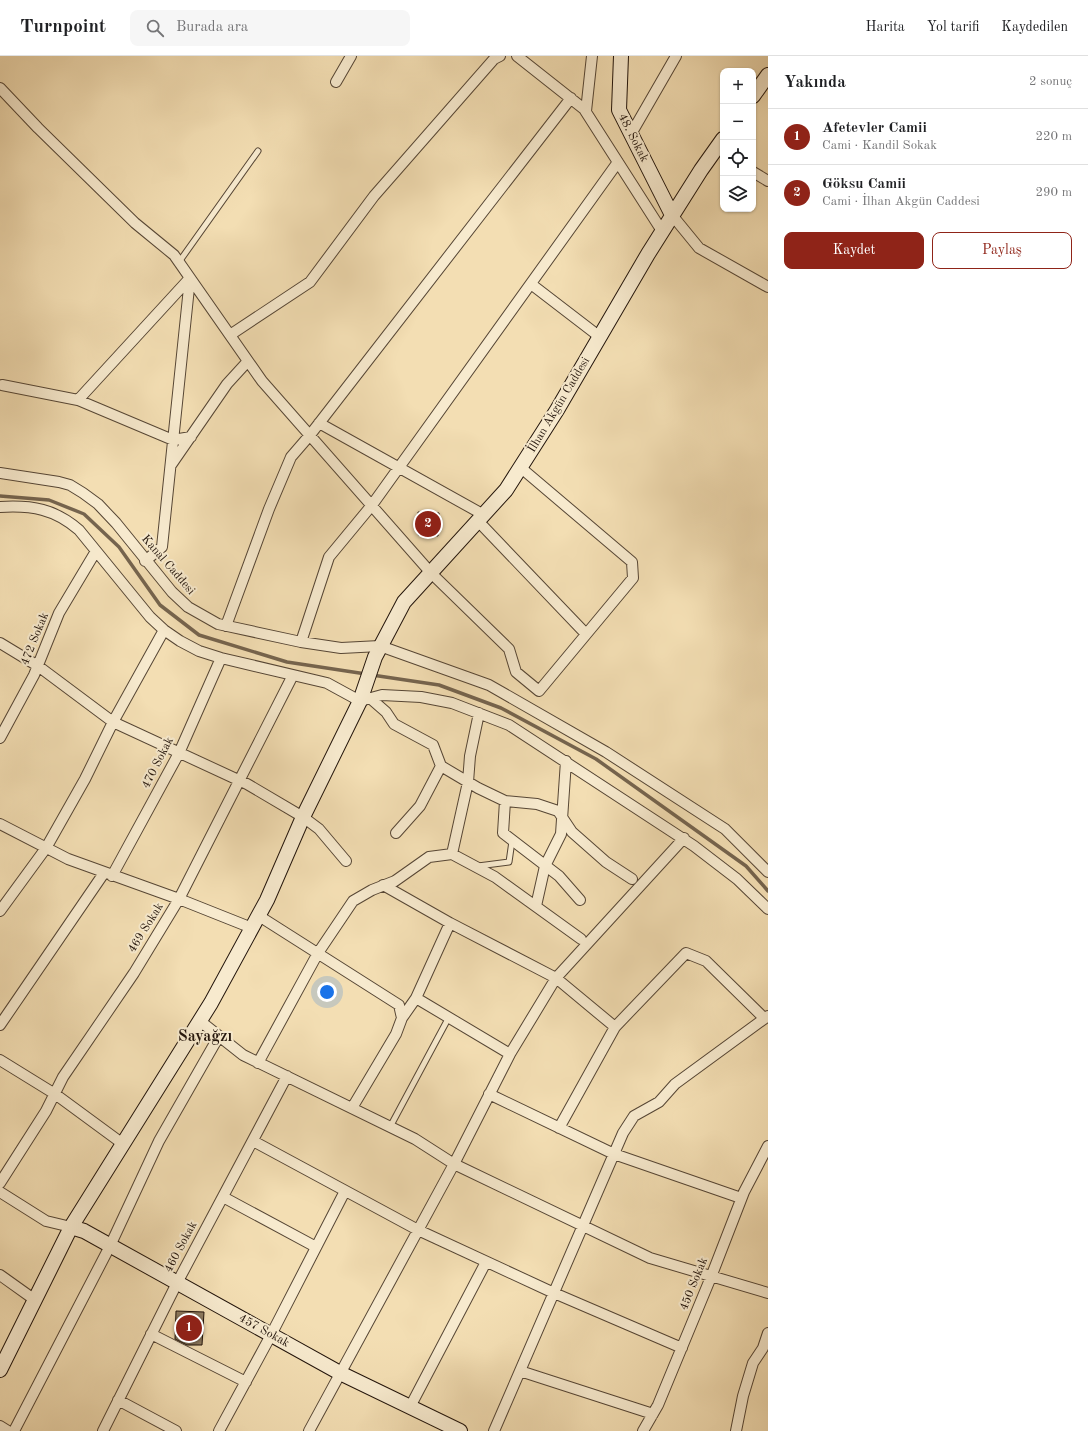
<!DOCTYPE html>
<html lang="tr">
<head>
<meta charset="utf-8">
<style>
  :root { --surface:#fff; --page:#f6f6f6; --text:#202124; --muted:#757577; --line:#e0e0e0; --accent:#8f2418 }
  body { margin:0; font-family:"Old Standard TT",serif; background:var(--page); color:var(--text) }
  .controls { position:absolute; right:12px; top:12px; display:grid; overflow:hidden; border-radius:8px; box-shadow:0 1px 3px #0004 }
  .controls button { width:36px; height:36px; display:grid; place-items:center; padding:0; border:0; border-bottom:1px solid var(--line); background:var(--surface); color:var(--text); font:20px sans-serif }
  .you { position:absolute; left:327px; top:936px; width:14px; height:14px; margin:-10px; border:3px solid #fff; border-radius:50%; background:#1a73e8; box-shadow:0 0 0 6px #1a73e833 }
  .badge { display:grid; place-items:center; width:26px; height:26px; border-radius:50%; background:var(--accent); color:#fff; font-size:13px; font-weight:700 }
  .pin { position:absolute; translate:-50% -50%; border:2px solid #fff; box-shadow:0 1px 4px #0006 }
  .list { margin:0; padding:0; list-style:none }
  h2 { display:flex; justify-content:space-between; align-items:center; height:52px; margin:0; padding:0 16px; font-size:17px }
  h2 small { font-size:13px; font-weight:400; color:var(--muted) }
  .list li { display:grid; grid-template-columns:26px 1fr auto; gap:12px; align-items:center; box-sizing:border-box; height:56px; padding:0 16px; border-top:1px solid var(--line) }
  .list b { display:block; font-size:15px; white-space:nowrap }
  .list p { margin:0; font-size:13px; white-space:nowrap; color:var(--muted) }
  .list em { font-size:13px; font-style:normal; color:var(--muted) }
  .actions { display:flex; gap:8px; padding:12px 16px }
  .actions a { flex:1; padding:9px 0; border:1px solid var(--accent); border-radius:8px; text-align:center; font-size:14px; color:var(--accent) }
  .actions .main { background:var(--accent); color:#fff }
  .icon { flex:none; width:22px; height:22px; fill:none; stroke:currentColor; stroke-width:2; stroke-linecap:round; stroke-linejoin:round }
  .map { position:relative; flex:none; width:768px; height:1375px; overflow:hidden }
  header { display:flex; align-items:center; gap:24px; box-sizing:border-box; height:56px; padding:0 20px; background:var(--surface); border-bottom:1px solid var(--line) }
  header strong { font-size:19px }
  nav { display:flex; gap:22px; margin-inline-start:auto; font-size:14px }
  .search { width:280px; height:36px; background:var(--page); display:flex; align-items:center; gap:10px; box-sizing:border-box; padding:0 14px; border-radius:8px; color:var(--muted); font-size:15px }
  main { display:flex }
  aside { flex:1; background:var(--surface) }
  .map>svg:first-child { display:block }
</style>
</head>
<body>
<header>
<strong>Turnpoint</strong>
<div class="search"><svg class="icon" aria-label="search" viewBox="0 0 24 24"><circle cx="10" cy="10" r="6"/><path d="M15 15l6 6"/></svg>Burada ara</div>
<nav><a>Harita</a><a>Yol tarifi</a><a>Kaydedilen</a></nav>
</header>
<main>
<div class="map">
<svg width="768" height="1375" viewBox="0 0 768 1375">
  <rect width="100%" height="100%" fill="#f3deb3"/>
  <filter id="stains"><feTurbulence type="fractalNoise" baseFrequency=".005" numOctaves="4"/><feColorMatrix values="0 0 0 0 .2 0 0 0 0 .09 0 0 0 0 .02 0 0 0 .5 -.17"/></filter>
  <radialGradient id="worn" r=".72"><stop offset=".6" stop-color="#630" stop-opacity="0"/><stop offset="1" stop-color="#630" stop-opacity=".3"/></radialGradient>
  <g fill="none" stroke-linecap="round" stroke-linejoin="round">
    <path stroke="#75644e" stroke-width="3.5" d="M0,440l49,4 35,14 35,33 41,58 39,30 88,27 79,12
      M372,619l67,10 62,23 95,51 150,107 22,25"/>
  </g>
  <path fill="#8f7d62" stroke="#22140b" d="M418,456l21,1 -1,23 -20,-1z
    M176,1255l28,1 -2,33h-15l-12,-6z"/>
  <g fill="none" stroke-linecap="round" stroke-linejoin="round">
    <g stroke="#564635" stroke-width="7">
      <path id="lane" d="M179,206l79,-111
        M478,810l31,-4 3,-21
        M390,1071l59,-110"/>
    </g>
    <g stroke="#564635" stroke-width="12">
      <path id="street" d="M517,0l67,53 78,122
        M336,26l15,-26
        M0,32l38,40 97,95 39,32 88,126 169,192 78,76 7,23 23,19 94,-113 -1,-16 -112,-95
        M586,55l6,-55
        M631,78l45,-78
        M753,116l15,9
        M672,159l27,33 69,39
        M531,228l69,53
        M230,279l80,-53 64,-86 120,-137 6,-3
        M2,329l76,15 95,40 18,-3
        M78,344l112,-122
        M319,367l165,92
        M171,409l56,-81 21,-23
        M0,417l59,9 11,3 13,8 15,11 18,19 56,69 16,15 30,17 83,18 40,6 39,-2 109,39 117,67 119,77 43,43
        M0,451c32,-2 55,2 79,23l71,87 14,13 16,11 19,10 22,7 106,25 33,18 22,-6 39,2 31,6 57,22 185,121 43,33 31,30
        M478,465l108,113
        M145,505l17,-14 28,-269
        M226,570l43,-117 22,-52 19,-22 261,-337
        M301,586l28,-85 43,-52 246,-343
        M0,587l38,23 75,56 134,62 56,33 16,12 27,32
        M370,642l16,14 8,12 39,21 8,21 37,22 27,13 32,3 21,7 14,21 34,30 26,17
        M0,682l34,-63 25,-62 37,-62
        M505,745l-2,32 56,43 21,24
        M0,768l68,35 111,40 73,29
        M396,777l24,-27 21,-40
        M452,798l16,-72 2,-26 9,-43
        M112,820l67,-123 42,-95
        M383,829l67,38 106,55 59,49
        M536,850l9,-40 16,-32 5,-73
        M0,855l46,-63 39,-69 28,-57 51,-92
        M259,860l140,89 3,13 -6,16 -44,74
        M416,942l94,56
        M402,962l14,-20 34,-75
        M200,965l43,34 172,84 39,25 196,94 118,35
        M0,969l104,-152
        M0,1004l55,34 68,50
        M258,1007l60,-110 35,-52 19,-11 23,-9 34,-24 23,-3 43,23 86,62
        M489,1038l125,60 127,44
        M559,1072l56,-101 71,-74 20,8 58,57
        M253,1085l165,89 136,63 128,55
        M0,1127l46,-72 17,-34 71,-104 45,-74 114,-224
        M0,1136l46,29 25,6
        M223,1141l93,50
        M0,1219l35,25
        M151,1278l95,48
        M520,1315l133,43
        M118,1344l58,31
        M410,1351l76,-145
        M0,1370l8,5
        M14,1375l96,-185 49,-105 60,-105
        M103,1375l74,-148 110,-207
        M219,1375l52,-96 74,-144
        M309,1375l145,-267 56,-110 46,-76 128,-140
        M494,1375l129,-298 11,-17 25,-14 16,-18 93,-68
        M643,1375l15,-26 53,-128 33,-85 24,-46
        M736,1375l7,-35 10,-33 10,-15 5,-15"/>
    </g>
    <g stroke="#22140b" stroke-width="16">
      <path id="secondary" d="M621,0l-2,54 53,105
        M753,40l15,-21
        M71,1171l13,4 256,142 120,58
        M0,1314l71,-143 140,-224 56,-103 36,-83 57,-116 15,-44 29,-55 102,-112 51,-80 91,-156 53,-84 22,-31"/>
    </g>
    <use href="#lane" stroke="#f7eace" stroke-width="5"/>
    <use href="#street" stroke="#f7eace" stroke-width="10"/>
    <use href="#secondary" stroke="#f7eace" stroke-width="14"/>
  </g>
  <g text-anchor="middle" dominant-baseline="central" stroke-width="4" stroke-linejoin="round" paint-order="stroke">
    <g font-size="12" fill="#22140b" stroke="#f7eace">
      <text transform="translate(633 82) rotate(63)">48. Sokak</text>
      <text transform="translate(559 349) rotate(-59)">İlhan Akgün Caddesi</text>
      <text transform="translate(168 509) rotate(49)">Kanal Caddesi</text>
      <text transform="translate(35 583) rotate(-68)">472 Sokak</text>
      <text transform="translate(158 707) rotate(-63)">470 Sokak</text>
      <text transform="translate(146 872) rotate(-58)">469 Sokak</text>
      <text transform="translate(181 1191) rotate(-62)">460 Sokak</text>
      <text transform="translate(694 1228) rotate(-68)">450 Sokak</text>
      <text transform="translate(264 1275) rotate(29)">457 Sokak</text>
    </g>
    <g font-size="16" font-weight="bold" fill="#22140b" stroke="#f7eace">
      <text x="205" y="981">Sayağzı</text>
    </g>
  </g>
  <rect width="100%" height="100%" filter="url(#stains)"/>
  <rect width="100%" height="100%" fill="url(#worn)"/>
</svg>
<div class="controls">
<button>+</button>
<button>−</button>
<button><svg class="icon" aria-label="locate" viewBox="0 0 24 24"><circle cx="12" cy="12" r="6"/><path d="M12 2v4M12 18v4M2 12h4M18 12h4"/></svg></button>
<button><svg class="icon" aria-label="layers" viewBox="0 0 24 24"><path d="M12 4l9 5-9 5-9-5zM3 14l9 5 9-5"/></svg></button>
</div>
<div class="you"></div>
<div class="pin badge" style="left:189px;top:1272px">1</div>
<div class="pin badge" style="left:428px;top:468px">2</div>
</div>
<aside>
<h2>Yakında<small>2 sonuç</small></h2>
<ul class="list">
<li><span class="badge">1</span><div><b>Afetevler Camii</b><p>Cami · Kandil Sokak</p></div><em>220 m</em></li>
<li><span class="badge">2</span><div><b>Göksu Camii</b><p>Cami · İlhan Akgün Caddesi</p></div><em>290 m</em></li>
</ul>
<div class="actions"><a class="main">Kaydet</a><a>Paylaş</a></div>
</aside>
</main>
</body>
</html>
